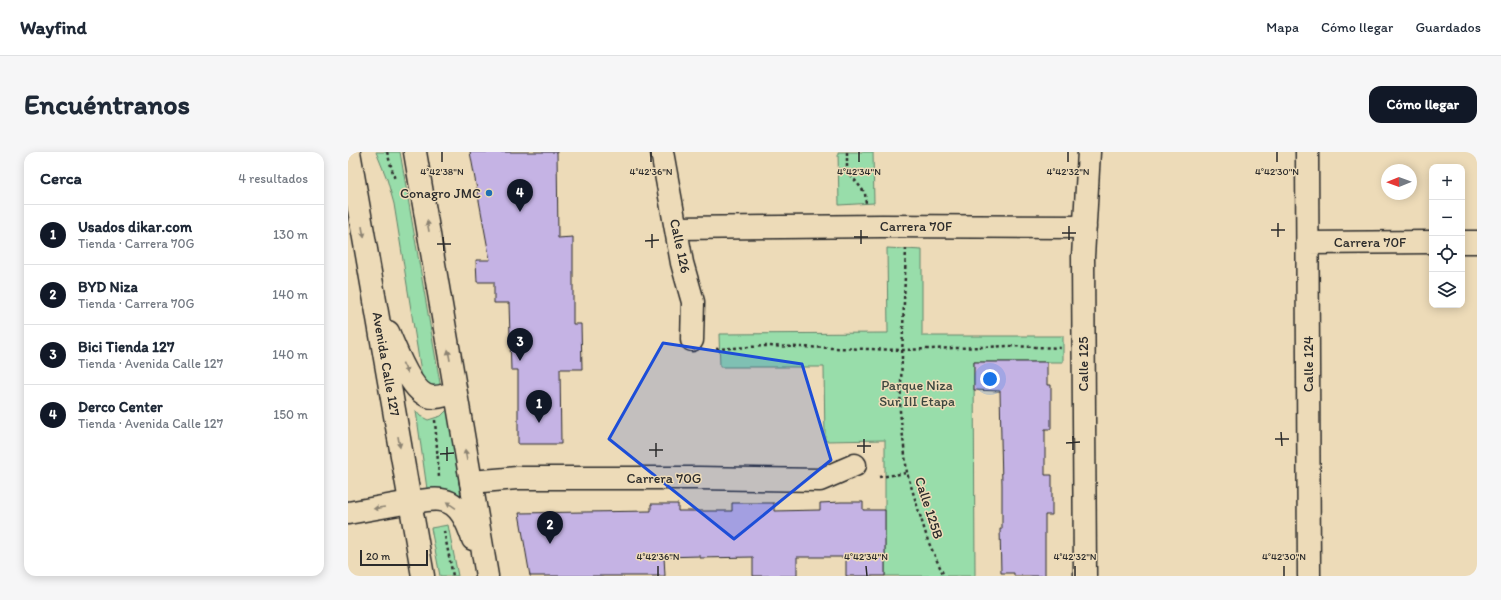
<!DOCTYPE html>
<html lang="es">
<head>
<meta charset="utf-8">
<style>
  :root { --surface:#fff; --page:#f6f6f7; --text:#1f2937; --muted:#747a83; --line:#e0e1e3; --accent:#111827 }
  body { margin:0; font-family:Itim,sans-serif; background:var(--page); color:var(--text) }
  .controls { position:absolute; right:12px; top:12px; display:grid; overflow:hidden; border-radius:8px; box-shadow:0 2px 10px #0003 }
  .controls button { width:36px; height:36px; display:grid; place-items:center; padding:0; border:0; border-bottom:1px solid var(--line); background:var(--surface); color:var(--text); font:20px sans-serif }
  .compass { position:absolute; left:1033px; top:12px; width:36px; height:36px; border-radius:50%; background:var(--surface); box-shadow:0 2px 10px #0003; rotate:269deg }
  .scale { position:absolute; left:12px; bottom:10px; width:68px; box-sizing:border-box; padding-left:4px; border:2px solid #2b2b2b; border-top:0; font-size:11px; line-height:14px; white-space:nowrap; color:#2b2b2b; -webkit-text-stroke:3px #eddbb8; paint-order:stroke }
  .you { position:absolute; left:642px; top:227px; width:14px; height:14px; margin:-10px; border:3px solid #fff; border-radius:50%; background:#1a73e8; box-shadow:0 0 0 6px #1a73e833 }
  .badge { display:grid; place-items:center; width:26px; height:26px; border-radius:50%; background:var(--accent); color:#fff; font-size:13px; font-weight:700 }
  .pin { position:absolute; translate:-50% -33px; filter:drop-shadow(0 1px 2px #0008) }
  .pin::after { content:''; position:absolute; top:21px; width:14px; height:12px; background:inherit; clip-path:polygon(0 0,100% 0,50% 100%) }
  .list { margin:0; padding:0; list-style:none }
  h2 { display:flex; justify-content:space-between; align-items:center; height:52px; margin:0; padding:0 16px; font-size:17px }
  h2 small { font-size:13px; font-weight:400; color:var(--muted) }
  .list li { display:grid; grid-template-columns:26px 1fr auto; gap:12px; align-items:center; box-sizing:border-box; height:60px; padding:0 16px; border-top:1px solid var(--line) }
  .list b { display:block; font-size:15px; white-space:nowrap }
  .list p { margin:0; font-size:13px; white-space:nowrap; color:var(--muted) }
  .list em { font-size:13px; font-style:normal; color:var(--muted) }
  .icon { flex:none; width:22px; height:22px; fill:none; stroke:currentColor; stroke-width:2; stroke-linecap:round; stroke-linejoin:round }
  .map { position:relative; flex:none; width:1129px; height:424px; overflow:hidden; border-radius:12px }
  header { display:flex; align-items:center; gap:24px; box-sizing:border-box; height:56px; padding:0 20px; background:var(--surface); border-bottom:1px solid var(--line) }
  header strong { font-size:19px }
  nav { display:flex; gap:22px; margin-inline-start:auto; font-size:14px }
  .intro { display:flex; align-items:center; justify-content:space-between; box-sizing:border-box; height:96px; padding:0 24px }
  h1 { margin:0; font-size:28px }
  .button { padding:10px 18px; border-radius:12px; background:var(--accent); color:#fff; font-size:14px; font-weight:700 }
  main { display:flex; gap:24px; padding:0 24px }
  aside { flex:1; background:var(--surface); border-radius:12px; box-shadow:0 2px 10px #0003 }
  .map>svg:first-child { display:block }
</style>
</head>
<body>
<header>
<strong>Wayfind</strong>
<nav><a>Mapa</a><a>Cómo llegar</a><a>Guardados</a></nav>
</header>
<div class="intro"><h1>Encuéntranos</h1><a class="button">Cómo llegar</a></div>
<main>
<aside>
<h2>Cerca<small>4 resultados</small></h2>
<ul class="list">
<li><span class="badge">1</span><div><b>Usados dikar.com</b><p>Tienda · Carrera 70G</p></div><em>130 m</em></li>
<li><span class="badge">2</span><div><b>BYD Niza</b><p>Tienda · Carrera 70G</p></div><em>140 m</em></li>
<li><span class="badge">3</span><div><b>Bici Tienda 127</b><p>Tienda · Avenida Calle 127</p></div><em>140 m</em></li>
<li><span class="badge">4</span><div><b>Derco Center</b><p>Tienda · Avenida Calle 127</p></div><em>150 m</em></li>
</ul>
</aside>
<div class="map">
<svg width="1129" height="424" viewBox="0 0 1129 424">
  <rect width="100%" height="100%" fill="#eddbb8"/>
  <filter id="ink" filterUnits="userSpaceOnUse"><feTurbulence type="fractalNoise" baseFrequency=".025" numOctaves="2"/><feDisplacementMap in="SourceGraphic" scale="8" xChannelSelector="R" yChannelSelector="G"/><feConvolveMatrix kernelMatrix="1 2 1 2 8 2 1 2 1" color-interpolation-filters="sRGB"/></filter>
  <g filter="url(#ink)">
    <path fill="#98ddaa" stroke="#62846a" d="M28,0h24l40,231 -2,5 -15,-4 -29,-180 -7,-25z
      M490,0h35l1,51 -35,2z
      M539,96l35,2v86h141v26h-89l1,214h-90v-136l-60,1 -1,-74h-104l-1,-33 169,-1z
      M100,257l14,95 -25,-15h-10l-11,-78 4,5 8,4 13,-4z
      M100,373l10,51h-18l-9,-48z"/>
    <path fill="#c5b3e4" stroke="#2b2b2b" d="M122,0h87l1,86 15,-1v87h8l1,45h-22l1,75h-43v-74h-7l-2,-67h-15v-21h-17l-1,-22h14z
      M626,210h73v23h4v44h-6v46h7v40h-7v61h-31v-3h-13l-1,-44h2v-44l-2,-94 -26,-1z
      M493,350h22v8h22v66h-39v-19h-49v19h-44v-19l-53,1v-2l-36,1 1,19h-135l-11,-63 132,-2v-7h27v7h54v-8h42v8l46,-1v-7z"/>
    <g fill="none" stroke-linecap="round" stroke-linejoin="round">
      <g stroke="#2b2b2b" stroke-width="25">
        <path id="minor" d="M314,0l20,111 11,39 -1,38
          M959,0l2,424
          M328,76l206,-2 203,1
          M1114,90h15
          M960,91l124,-1
          M123,330l46,-4h182l121,2 35,-15
          M0,361l62,-11
          M737,424l-2,-319 6,-105"/>
      </g>
      <g stroke="#2b2b2b" stroke-width="25">
        <path id="primary" d="M1,0l74,424
          M67,0l72,424
          M40,180c8,17 24,66 46,65 7,0 15,-3 22,-4
          M62,350c10,0 22,-4 31,-2 19,2 27,24 32,39"/>
      </g>
      <path stroke="#2b2b2b" stroke-width="2.5" stroke-dasharray="3 3" stroke-linecap="butt" d="M39,0l8,28
        M499,0v18l18,23 1,11
        M558,96l-6,163 7,62
        M368,197l50,-3 136,4 107,-4 53,2
        M87,268l4,57
        M531,325l28,-4 21,68 16,35
        M96,379l9,45"/>
      <use href="#minor" stroke="#eddbb8" stroke-width="22"/>
      <use href="#primary" stroke="#eddbb8" stroke-width="22"/>
    </g>
    <defs><path id="oneway-solid" d="M-6-.8H1V-3.2L6.5 0L1 3.2V.8H-6Z"/></defs>
    <g fill="#8c8372">
      <use href="#oneway-solid" transform="translate(80 74) rotate(-100)"/>
      <use href="#oneway-solid" transform="translate(15 80) rotate(80)"/>
      <use href="#oneway-solid" transform="translate(101 203) rotate(-100)"/>
      <use href="#oneway-solid" transform="translate(57 216) rotate(64)"/>
      <use href="#oneway-solid" transform="translate(51 290) rotate(80)"/>
      <use href="#oneway-solid" transform="translate(118 303) rotate(-100)"/>
      <use href="#oneway-solid" transform="translate(103 353) rotate(-146)"/>
      <use href="#oneway-solid" transform="translate(31 356) rotate(171)"/>
    </g>
  </g>
  <path fill="#1d4ed8" fill-opacity="0.2" stroke="#1d4ed8" stroke-width="3" stroke-linejoin="round" d="M315,191l139,21 29,96 -97,79 -125,-100z"/>
  <path fill="none" stroke="#2b2b2b" stroke-width="1.5" d="M94,0v10M303,0v10M511,0v10M720,0v10M929,0v10M930,71v14M721,74v14M513,78v14M923,78h14M714,81h14M304,82v14M95,85l1,14M506,85h14M297,89l14,-1M89,92h14M933,280l1,14M725,284v14M516,287v14M927,287h14M308,291v14M718,291l14,-1M509,294h14M99,295v14M301,298h14M92,302l14,-1M310,414v10M518,414l1,10M727,414v10M936,414v10"/>
  <circle fill="#1f6fb2" stroke="#eddbb8" stroke-width="1.5" cx="141" cy="41" r="4"/>
  <g text-anchor="middle" dominant-baseline="central" stroke-width="3" stroke-linejoin="round" paint-order="stroke">
    <g font-size="14" fill="#2b2b2b" stroke="#eddbb8" text-anchor="end">
      <text x="133" y="41">Conagro JMC</text>
    </g>
    <g font-size="14" fill="#2b2b2b" stroke="#eddbb8">
      <text x="568" y="74">Carrera 70F</text>
      <text x="1022" y="90">Carrera 70F</text>
      <text transform="translate(332 94) rotate(78)">Calle 126</text>
      <text transform="translate(38 212) rotate(80)">Avenida Calle 127</text>
      <text transform="translate(735 212) rotate(-90)">Calle 125</text>
      <text transform="translate(960 212) rotate(-90)">Calle 124</text>
      <text x="316" y="326">Carrera 70G</text>
      <text transform="translate(581 356) rotate(72)">Calle 125B</text>
    </g>
    <g font-size="14" fill="#3b463e" stroke="#eddbb8">
      <text x="569" y="233">Parque Niza<tspan x="569" dy="16">Sur III Etapa</tspan></text>
    </g>
  </g>
  <g font-size="10" text-anchor="middle" fill="#2b2b2b" stroke="#eddbb8" stroke-width="3" stroke-linejoin="round" paint-order="stroke">
    <text x="94" y="23">4°42'38"N</text>
    <text x="303" y="23">4°42'36"N</text>
    <text x="511" y="23">4°42'34"N</text>
    <text x="720" y="23">4°42'32"N</text>
    <text x="929" y="23">4°42'30"N</text>
    <text x="310" y="408">4°42'36"N</text>
    <text x="518" y="408">4°42'34"N</text>
    <text x="727" y="408">4°42'32"N</text>
    <text x="936" y="408">4°42'30"N</text>
  </g>
</svg>
<div class="controls">
<button>+</button>
<button>−</button>
<button><svg class="icon" aria-label="locate" viewBox="0 0 24 24"><circle cx="12" cy="12" r="6"/><path d="M12 2v4M12 18v4M2 12h4M18 12h4"/></svg></button>
<button><svg class="icon" aria-label="layers" viewBox="0 0 24 24"><path d="M12 4l9 5-9 5-9-5zM3 14l9 5 9-5"/></svg></button>
</div>
<svg class="compass" viewBox="-18 -18 36 36"><path d="M0-13l5 13h-10z" fill="#e53935"/><path d="M0 13l5-13h-10z" fill="#747a83"/></svg>
<div class="scale">20 m</div>
<div class="you"></div>
<div class="pin badge" style="left:191px;top:271px">1</div>
<div class="pin badge" style="left:202px;top:392px">2</div>
<div class="pin badge" style="left:172px;top:209px">3</div>
<div class="pin badge" style="left:172px;top:60px">4</div>
</div>
</main>
</body>
</html>
